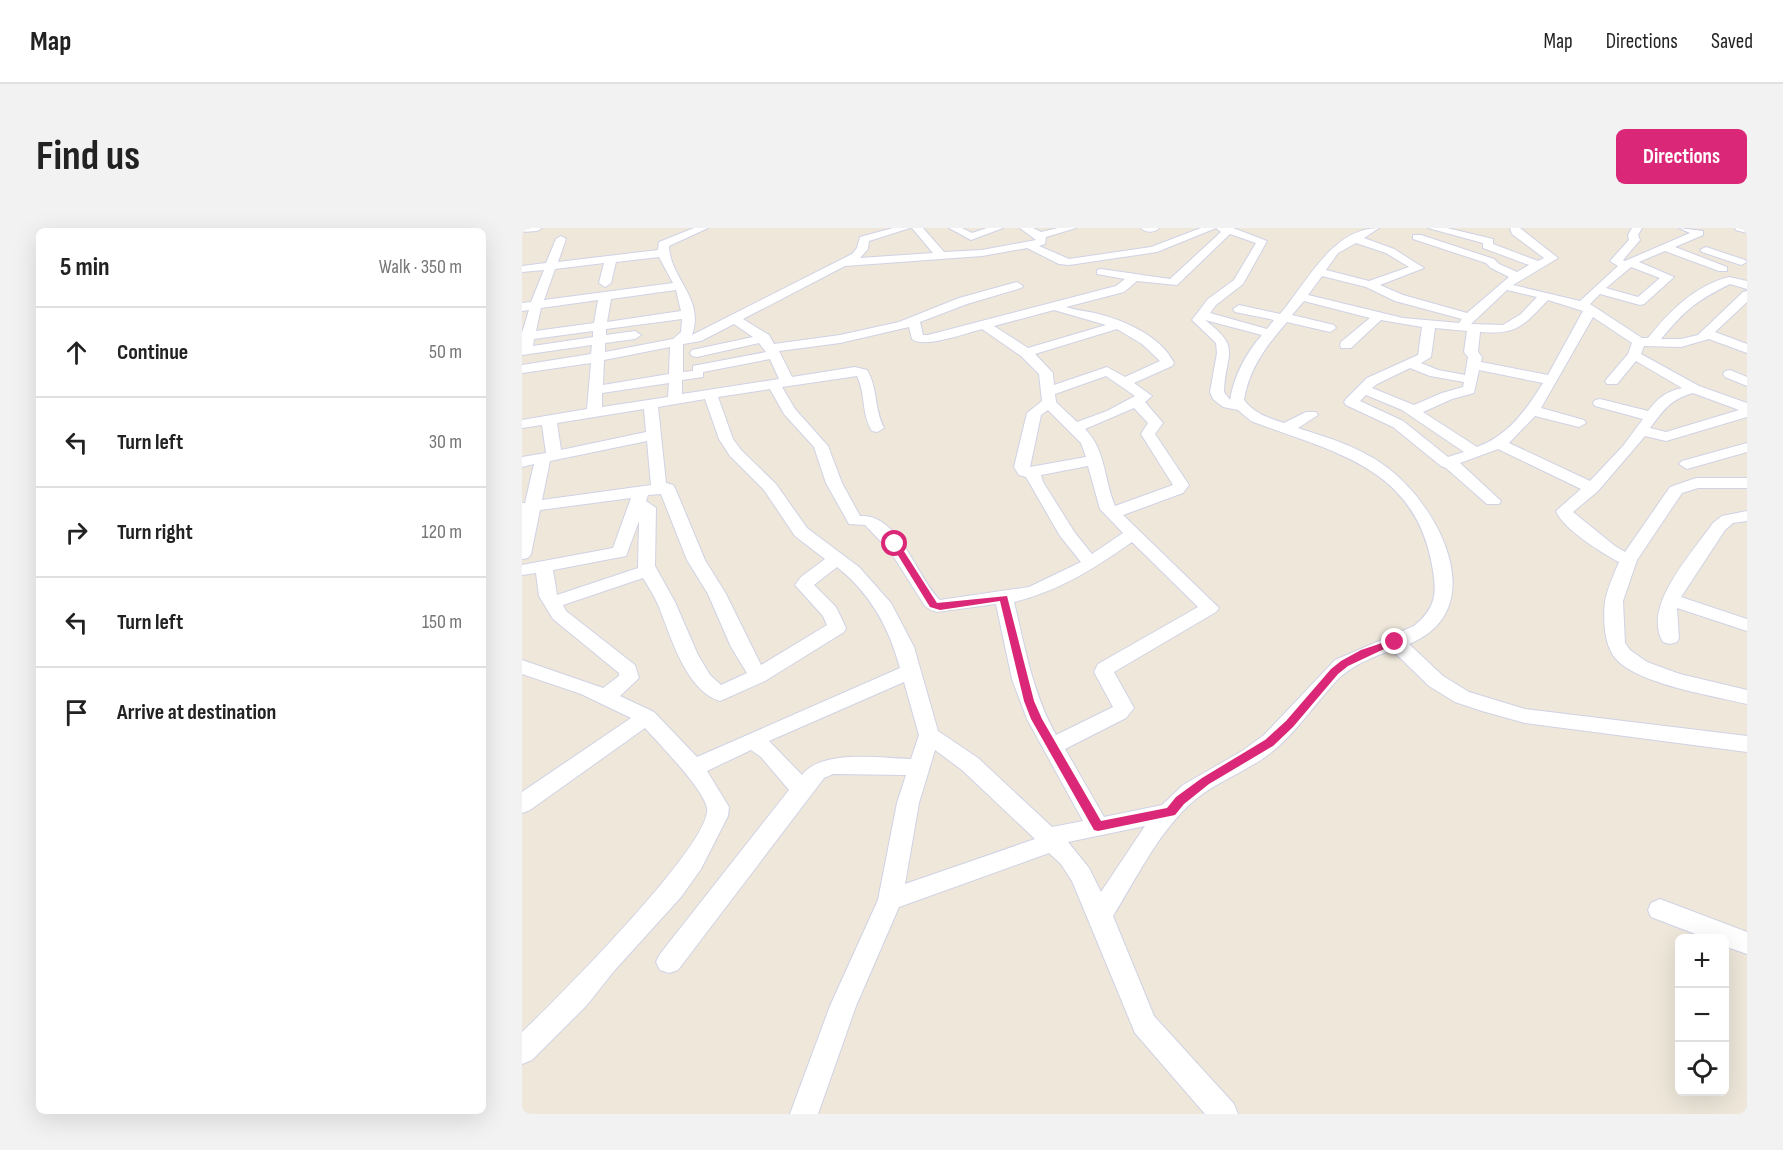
<!DOCTYPE html>
<html lang="en">
<head>
<meta charset="utf-8">
<style>
  :root { --surface:#fff; --page:#f2f2f2; --text:#222; --muted:#767676; --line:#e0e0e0; --accent:#db2777 }
  body { margin:0; font-family:"Sofia Sans Condensed",sans-serif; background:var(--page); color:var(--text) }
  .controls { position:absolute; right:18px; bottom:18px; display:grid; overflow:hidden; border-radius:9px; box-shadow:0 6px 24px #0002 }
  .controls button { width:54px; height:54px; display:grid; place-items:center; padding:0; border:0; border-bottom:2px solid var(--line); background:var(--surface); color:var(--text); font:30px sans-serif }
  .stop { position:absolute; width:18px; height:18px; margin:-14px; border:4px solid #db2777; border-radius:50%; background:#fff }
  .stop.end { background:#db2777; border-color:#fff; box-shadow:0 2px 6px #0008 }
  .list { margin:0; padding:0; list-style:none }
  h2 { display:flex; justify-content:space-between; align-items:center; height:78px; margin:0; padding:0 24px; font-size:26px }
  h2 small { font-size:20px; font-weight:400; color:var(--muted) }
  .list li { display:grid; grid-template-columns:39px 1fr auto; gap:18px; align-items:center; box-sizing:border-box; height:90px; padding:0 24px; border-top:2px solid var(--line) }
  .list b { display:block; font-size:22px; white-space:nowrap }
  .list em { font-size:20px; font-style:normal; color:var(--muted) }
  .icon { flex:none; width:33px; height:33px; fill:none; stroke:currentColor; stroke-width:2; stroke-linecap:round; stroke-linejoin:round }
  .map { position:relative; flex:none; width:1225px; height:886px; overflow:hidden; border-radius:9px }
  header { display:flex; align-items:center; gap:36px; box-sizing:border-box; height:84px; padding:0 30px; background:var(--surface); border-bottom:2px solid var(--line) }
  header strong { font-size:28px }
  nav { display:flex; gap:33px; margin-inline-start:auto; font-size:21px }
  .intro { display:flex; align-items:center; justify-content:space-between; box-sizing:border-box; height:144px; padding:0 36px }
  h1 { margin:0; font-size:42px }
  .button { padding:15px 27px; border-radius:9px; background:var(--accent); color:#fff; font-size:21px; font-weight:700 }
  main { display:flex; gap:36px; padding:0 36px }
  aside { flex:1; background:var(--surface); border-radius:9px; box-shadow:0 6px 24px #0002 }
  .map>svg:first-child { display:block }
</style>
</head>
<body>
<header>
<strong>Map</strong>
<nav><a>Map</a><a>Directions</a><a>Saved</a></nav>
</header>
<div class="intro"><h1>Find us</h1><a class="button">Directions</a></div>
<main>
<aside>
<h2>5 min<small>Walk · 350 m</small></h2>
<ul class="list">
<li><svg class="icon" aria-label="ahead" viewBox="0 0 24 24"><path d="M12 20V5M6 11l6-6 6 6"/></svg><div><b>Continue</b></div><em>50 m</em></li>
<li><svg class="icon" aria-label="left" viewBox="0 0 24 24"><path d="M17 20v-9H6M10 6l-5 5 5 5"/></svg><div><b>Turn left</b></div><em>30 m</em></li>
<li><svg class="icon" aria-label="right" viewBox="0 0 24 24"><path d="M7 20v-9h11M14 6l5 5-5 5"/></svg><div><b>Turn right</b></div><em>120 m</em></li>
<li><svg class="icon" aria-label="left" viewBox="0 0 24 24"><path d="M17 20v-9H6M10 6l-5 5 5 5"/></svg><div><b>Turn left</b></div><em>150 m</em></li>
<li><svg class="icon" aria-label="arrive" viewBox="0 0 24 24"><path d="M6 21V4h12l-3 4 3 4H6"/></svg><div><b>Arrive at destination</b></div></li>
</ul>
</aside>
<div class="map">
<svg width="1225" height="886" viewBox="0 0 1225 886">
  <rect width="100%" height="100%" fill="#eee7da"/>
  <g fill="none" stroke-linecap="round" stroke-linejoin="round">
    <g stroke="#d0d2e5" stroke-width="2">
      <path id="minor" d="M0,0h20l-5,3 -15,1z
        M172,0h14l-39,18c1,33 36,52 23,89l160,-81 5,-6 3,-11 33,-9h17l-41,13 -1,8 -8,9 73,-5 -21,-25h11l21,24 38,-2 54,-10 -16,-12h13l8,4 17,-4h18l-30,9 -1,7 -6,2 30,13 82,-12 50,-19h32l34,13 -24,43 -27,21 -6,8 57,16 7,-9 -39,-8 -2,-3 6,-4 41,9c27,-31 52,-86 99,-86l-15,10 30,11 30,19 -44,17 23,10 64,18 42,-36 -18,-9 -5,-5 -73,-24v-4h8l73,24 5,5 18,8 12,-7 -46,-17v-5l-55,-15h19l46,11v5l45,17 6,-3 -32,-24 -2,-6h10l38,30 -45,27 67,16 38,-35 -8,-5 19,-21 -1,-5 4,-7h10l-4,7 2,5 -17,20 2,1 65,-28 -11,-5 24,3v4l-28,12 52,20v4h-8l-54,-20 -26,11 35,15 -30,27 -4,1 -40,-11 -10,10 52,34h6c22,-27 46,-52 81,-61l18,4v8l-17,-5c-34,17 -44,25 -69,55h20l17,-4 45,-43 4,-1v11l-32,30 32,12v9l-38,-14 -28,8 -37,-1 -3,8 58,32 48,17v14l-81,24 -21,-5 -47,55 -25,21 42,34 10,6 45,-65 26,-9h51v10h-49l-16,5 -45,67 -14,41 2,42 5,7 17,12 33,12 67,16v14c-33,-8 -109,-20 -131,-45 -12,-13 -13,-40 -11,-57 2,-13 9,-28 14,-40 -17,-9 -56,-33 -63,-51l25,-22 -83,-40 -38,14 41,38 -2,3h-12l-41,-36 -5,-2 -48,-39 -47,-22 -2,-3 2,-3 21,-21 51,-23 4,-28 -41,-7 -30,28h-10l-1,-3 1,-3 29,-24 -66,-17 -12,14 42,10 2,3 -6,4 -43,-10c-20,23 -38,46 -43,78 10,13 24,18 40,23l22,-11h10l2,3 -20,13c31,10 65,20 91,41 51,39 103,141 20,175l34,32 26,16 56,17 222,27v16l-222,-29 -43,-12 -27,-9 -26,-16 -37,-36c-19,7 -37,14 -53,28 -24,25 -43,56 -71,77 -26,19 -58,29 -81,52 -31,30 -51,72 -74,109l41,100 80,88 4,10h-33l-70,-81 -63,-152 -11,-17 -12,-11 -150,54 -43,99 -38,108h-28l40,-108 48,-106 19,-97 9,-28 -73,-1 -9,4 -146,192 -9,3 -9,-3 -4,-8 4,-8 129,-164 -28,-33 -10,-7 -44,21 22,36 -1,9 -27,53 -20,28 -67,74 -27,34 -55,55 -10,4v-32c30,-28 191,-189 185,-224 -4,-20 -47,-63 -62,-80l-115,82 -8,3v-21l109,-74 -50,-24 -59,-20v-14l81,28 16,-12v-3l-66,-54 -14,-23 -3,-23 -14,2v-10l91,-17 18,-50 -91,12 -9,44 -3,4 -6,1v-56h3l9,-39 -12,3v-10l24,-4 -4,-28 -20,3v-8l65,-11 4,-46 -69,10v-8l69,-11 1,-9 -70,10v-22l7,-23 -7,1v-8l9,-1 13,-32 -22,2v-6l24,-3 10,-24 5,-3 5,3 -8,23 100,-12 1,-8zM694,0l5,4 -51,47 -69,-10 -4,1v4l28,5 -9,7 -188,49h-5l-3,-13 47,-18 54,-16 2,-2 -6,-4 -58,16 -60,24 -59,13 -66,9 -5,-9 -26,-16 102,-53 137,-10 45,-8 32,16 10,1 88,-13zM708,6l26,9 -22,37 -26,19 -16,21 24,23 1,10 -7,39 3,7 10,8 15,3 13,11c80,31 163,44 181,144 5,27 5,42 -18,61l-79,34 -71,75 -22,16 -59,34 -21,20 -58,12 -39,-68 61,-31 8,-10 -20,-36 102,-60 3,-4 -96,-93 60,-22 6,-8 -34,-51 8,-11 -18,-21 7,-6 -18,-13 38,-17 2,-3c-14,-28 -51,-43 -79,-50 -10,-2 -20,-3 -29,-6l58,-15 13,-11 40,4zM834,15l30,10 23,14 -40,14 -43,-11 12,-17zM137,29l14,26 -129,17 11,-31 49,-6 -5,20 6,4 6,-4 5,-21zM1109,39l29,11 -22,19 -32,-9zM800,48l44,11 29,14 67,18 -3,4 -56,-5 -95,-23zM154,62l5,21 -74,11 4,-23zM985,62l30,7 -16,17 -18,11 -32,-1zM76,72l-4,23 -58,8 5,-23zM1026,72l35,11 -35,64 -67,-13 1,-5 -4,-5 2,-20c37,3 43,-6 68,-32zM532,82l52,15 -78,23 -34,-22zM1071,89l39,26 -4,11 -23,27 2,3h10l19,-23 46,27c-17,4 -24,10 -34,23l-48,-12 -5,1 -2,3 2,3 48,13 -20,27 -33,35 -81,-38 26,-27 44,11 7,-4 -2,-3 -43,-12zM160,91l-1,13 -8,7 -68,13v-9l30,-4 6,-4 -6,-4 -29,4v-6zM683,92l57,15c-16,18 -28,41 -32,65l-6,-8c1,-39 19,-43 -19,-72zM212,96l19,13 -61,13 -2,3 2,3 5,1 62,-14 7,9 -68,13 -5,1v5l-10,1v-28l18,-3zM387,99l3,12c11,10 55,-6 70,-10l39,27 18,18 3,27 -15,12 -13,54 5,8 7,2 34,59 21,26 -52,25 -89,13c-23,-22 -41,-87 -80,-84l-18,-33 -14,-37 -33,-37 -13,-22 75,-11c9,18 4,37 15,55l5,1 7,-4c-10,-19 -6,-40 -17,-58l-12,-3 -63,10 -13,-26 61,-8zM913,100l32,3 -3,21 4,5 -3,18 -27,-5 -17,-7 10,-6zM595,101l25,15 18,17 -35,16 -18,-10 -53,18 -1,-12 -18,-19zM71,103v6l-60,9 1,-7zM148,119l-1,27 -66,11 1,-25zM248,131l9,20 -97,15v-14l21,-3v-5zM888,140l20,8 34,6 -1,5 -21,6 -28,12 -42,-17 5,-4zM957,142l64,13c-17,27 -34,52 -66,64l-54,-35 29,-13 22,-6zM584,148l29,20 -28,15 -30,11 -21,-20 -1,-8zM147,155l-1,14 -66,10v-14zM248,161l14,25 30,33 12,36 23,41 16,1 25,26 35,55 6,4 6,2 59,-8 16,75 15,40 56,102 -31,6 -74,-69 -40,-27 -24,-84 -23,-44 -32,-36 -52,-39 -31,-44 -35,-34 -8,-11 -15,-42zM1171,165l46,17 -73,22 -16,-4c14,-18 19,-28 43,-35zM844,167l36,15 62,42 -16,5 -45,-36 -43,-20zM183,171l14,40 11,17 34,34 31,46 30,23 -24,18 -6,8 28,31 4,9 -66,40 -35,-71 -21,-34 -30,-72 -2,-3 -7,-2 -8,-76zM612,180l14,15 -7,11 32,51 -58,21c-11,-26 -9,-56 -30,-77zM122,181l2,23 -85,18 -4,-27zM526,182l33,33 5,14 -56,10 11,-52zM125,213l4,44 -109,15 8,-39zM566,238l12,43 23,24 -31,21 -17,-21 -32,-51 -2,-7zM139,266l26,66 21,34 23,53 16,26 -26,12 -11,-10 -12,-20 -23,-53 -20,-36 1,-58 -10,-7 2,-6zM117,293l-1,47 -81,27 -4,-25 73,-14zM610,314l66,65 -100,57 -4,8 19,35 -57,28c-23,-41 -31,-87 -42,-133 45,-11 81,-34 118,-60zM315,339c33,26 52,60 63,101l-203,89 -43,-45 -34,-16 19,-18 -4,-13 -69,-54 -3,-6 80,-27c6,10 12,19 16,29 12,30 27,84 61,94l45,-20 79,-49 2,-4 -10,-21 -22,-22zM382,454l15,53 -8,24c-31,-1 -89,-10 -109,16l-33,-34zM413,522l27,20 73,69 -130,45 14,-81zM623,598l-44,66 -12,-24 -21,-26z
        M427,0h13l10,5 15,-5h16l-32,12z
        M619,0h18c-4,5 -14,5 -18,0z
        M1213,0h12v5l-11,-3z
        M1184,19l39,13 2,2 -6,3 -39,-13 -2,-2z
        M1208,142l17,7v9l-22,-9 -2,-3 2,-3z
        M1225,215v9l-60,17 -8,-5 3,-3z
        M1225,283v10l-14,2 -8,7 -44,67 66,22v12l-70,-23 2,30 -2,4 -7,2 -7,-2c-22,-35 30,-90 50,-119l9,-7z
        M1138,671l87,33v22l-23,-8v-8h-18l-55,-21 -3,-7 3,-7z"/>
    </g>
    <use href="#minor" fill="#fff" fill-rule="evenodd"/>
  </g>
  <path fill="#db2777" d="M370,314h6l39,61 70,-7 27,105 8,18 59,102 66,-13 9,-11 26,-19 63,-38 21,-19 45,-52 10,-8 20,-11 30,-10 8,2 -51,24 -10,8 -45,53 -20,19 -64,38 -25,20 -9,11 -77,16 -4,-1 -63,-111 -7,-18 -24,-100 -60,9 -10,-3 -39,-63z"/>
</svg>
<div class="controls">
<button>+</button>
<button>−</button>
<button><svg class="icon" aria-label="locate" viewBox="0 0 24 24"><circle cx="12" cy="12" r="6"/><path d="M12 2v4M12 18v4M2 12h4M18 12h4"/></svg></button>
</div>
<div class="stop" style="left:373px;top:316px"></div>
<div class="stop end" style="left:873px;top:414px"></div>
</div>
</main>
</body>
</html>
